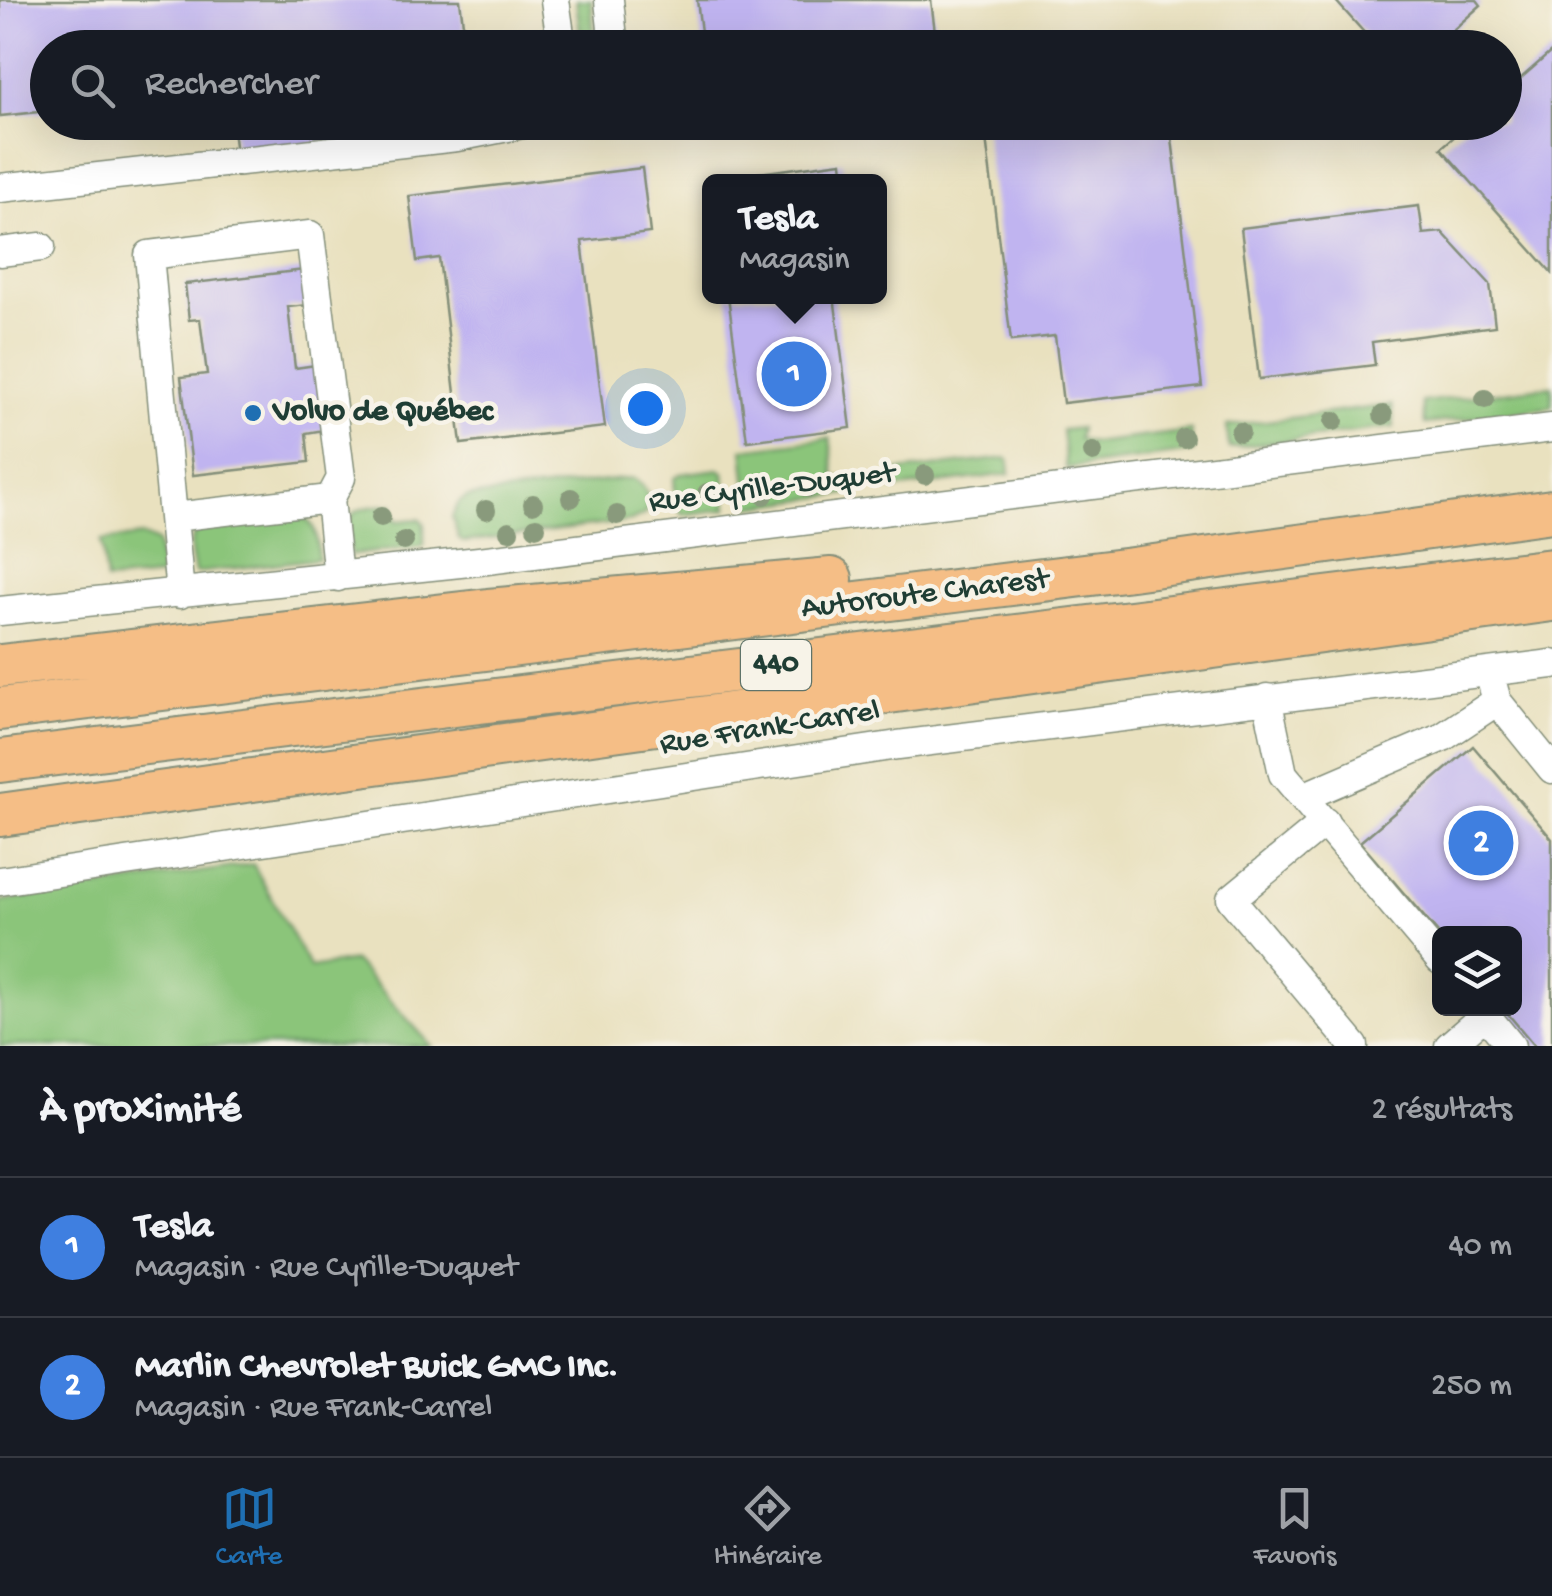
<!DOCTYPE html>
<html lang="fr">
<head>
<meta charset="utf-8">
<style>
  :root { --surface:#171b24; --page:#242831; --text:#f1f3f6; --muted:#9ea1a6; --line:#363941; --accent:#1f6fb2 }
  body { margin:0; font-family:"Gochi Hand",sans-serif; background:var(--page); color:var(--text) }
  .controls { position:absolute; right:30px; bottom:30px; display:grid; overflow:hidden; border-radius:15px; box-shadow:0 10px 40px #0002 }
  .controls button { width:90px; height:90px; display:grid; place-items:center; padding:0; border:0; border-bottom:2px solid var(--line); background:var(--surface); color:var(--text); font:50px sans-serif }
  .you { position:absolute; left:645px; top:408px; width:35px; height:35px; margin:-25px; border:8px solid #fff; border-radius:50%; background:#1a73e8; box-shadow:0 0 0 15px #1a73e833 }
  .badge { display:grid; place-items:center; width:65px; height:65px; border-radius:50%; background:var(--accent); color:#fff; font-size:32px; font-weight:700 }
  .pin { position:absolute; translate:-50% -50%; border:5px solid #fff; box-shadow:0 2px 10px #0006 }
  .popup { position:absolute; left:702px; top:174px; width:185px; height:130px; box-sizing:border-box; display:grid; place-content:center; border-radius:15px; background:var(--surface); filter:drop-shadow(0 2px 8px #0005); font-size:32px; white-space:nowrap; color:var(--muted) }
  .popup b { font-size:38px; color:var(--text) }
  .popup::after { content:''; position:absolute; left:50%; top:100%; margin-left:-20px; border:20px solid transparent; border-top-color:var(--surface) }
  .list { margin:0; padding:0; list-style:none }
  h2 { display:flex; justify-content:space-between; align-items:center; height:130px; margin:0; padding:0 40px; font-size:42px }
  h2 small { font-size:32px; font-weight:400; color:var(--muted) }
  .list li { display:grid; grid-template-columns:65px 1fr auto; gap:30px; align-items:center; box-sizing:border-box; height:140px; padding:0 40px; border-top:2px solid var(--line) }
  .list b { display:block; font-size:38px; white-space:nowrap }
  .list p { margin:0; font-size:32px; white-space:nowrap; color:var(--muted) }
  .list em { font-size:32px; font-style:normal; color:var(--muted) }
  .icon { flex:none; width:55px; height:55px; fill:none; stroke:currentColor; stroke-width:2; stroke-linecap:round; stroke-linejoin:round }
  .map { position:relative; flex:none; width:1552px; height:1046px; overflow:hidden }
  .search { position:absolute; background:var(--surface); box-shadow:0 10px 40px #0002; left:30px; right:30px; top:30px; height:110px; display:flex; align-items:center; gap:25px; box-sizing:border-box; padding:0 35px; border-radius:55px; color:var(--muted); font-size:38px }
  .sheet { height:410px; background:var(--surface) }
  nav { display:flex; justify-content:space-around; align-items:center; box-sizing:border-box; height:140px; border-top:2px solid var(--line); background:var(--surface); font-size:28px; color:var(--muted) }
  nav a { display:grid; justify-items:center; gap:5px }
  nav .on { color:var(--accent) }
  .map>svg:first-child { display:block }
</style>
</head>
<body>
<div class="map">
<svg width="1552" height="1046" viewBox="0 0 1552 1046">
  <rect width="100%" height="100%" fill="#f7f3e8"/>
  <filter id="ink" filterUnits="userSpaceOnUse"><feTurbulence type="fractalNoise" baseFrequency=".01" numOctaves="2"/><feDisplacementMap in="SourceGraphic" scale="20" xChannelSelector="R" yChannelSelector="G"/><feConvolveMatrix kernelMatrix="1 2 1 2 8 2 1 2 1" color-interpolation-filters="sRGB"/></filter>
  <filter id="wash" filterUnits="userSpaceOnUse"><feTurbulence type="fractalNoise" baseFrequency=".0048" numOctaves="4" result="noise"/><feDisplacementMap in="SourceGraphic" scale="40" xChannelSelector="R" yChannelSelector="G"/><feGaussianBlur stdDeviation="2.25" result="paint"/><feColorMatrix in="noise" values="0 0 0 0 0 0 0 0 0 0 0 0 0 0 0 0 0 1.4 0 .05"/><feComposite in="paint" operator="in"/></filter>
  <g filter="url(#wash)">
    <rect width="100%" height="100%" fill="#e9e1bf"/>
    <path fill="#8bc57a" stroke="#558157" stroke-width="2.5" d="M576,0h15l4,47h-13z
      M1552,386v21l-127,17 -3,-22z
      M1392,405l2,22 -165,21 -2,-22z
      M1080,428l-2,11 14,4 99,-12 2,21 -127,16 -4,-38z
      M830,438l5,40 20,-2 3,16 -109,15 -6,-58z
      M1006,458l3,2 1,14 -118,15 -1,-17z
      M719,469l5,3 3,37 -45,6 -6,-11 -2,-25 6,-5z
      M632,478c14,7 21,21 13,36l-14,7 -168,21 -4,-3 -7,-22 7,-15 8,-5z
      M393,505l3,16 23,-2 5,4v23l-73,9c-6,-43 -3,-48 42,-50z
      M298,516c21,6 18,24 20,43l-123,14c-3,-17 -10,-34 6,-45z
      M143,536l14,6 4,34 -55,5 -5,-40z
      M253,864l57,104 44,-7 78,85h-432v-145z"/>
    <g id="blocks">
      <path fill="#c0b4f0" d="M0,0h460l6,48h-418v63l-48,5z
        M697,0h234l6,48h-234z
        M1335,0h142l4,5 -48,43h-55z
        M1552,51v222l-111,-125 30,-26h33v-29z
        M232,122h238l-234,32z
        M1050,122h120l32,265 -139,16 -8,-67 -44,5 -26,-211z
        M842,162l2,20h-100l-1,-7z
        M642,168l8,65 -68,8 23,186 -144,17 -22,-186 -22,3 -8,-65z
        M1419,206l4,28 19,-2 48,52 5,42 -123,16 3,23 -116,14 -18,-151z
        M305,270l4,35 -21,2 7,61 21,-3 8,65 -18,3 3,29 -116,13 -12,-98 26,-3 -7,-55 -11,1 -4,-36z
        M728,296h106l17,132 -104,13z
        M1473,746l79,93v207h-17l-32,-38h11v-74h-75l-79,-92z"/>
    </g>
  </g>
  <g filter="url(#ink)">
    <use href="#blocks" fill-opacity="0" stroke="#848f7a" stroke-width="2.5"/>
    <g fill="none" stroke-linecap="round" stroke-linejoin="round">
      <g stroke="#848f7a" stroke-width="31">
        <path id="minor" d="M555,0l7,48
          M609,0l5,48
          M0,188l457,-51 76,-15
          M0,252l41,-5
          M174,517l156,-18
          M180,594l-31,-339 161,-20 31,243 -11,21 8,78
          M0,611l479,-50 1073,-133
          M1492,683l5,18 55,68
          M1267,698l16,76 157,186
          M1303,797l140,-60 54,-36
          M1325,822l-94,77 123,147
          M0,881l898,-136 654,-81
          M1480,1008l31,38
          M1449,1046l36,-31"/>
      </g>
      <g stroke="#848f7a" stroke-width="46">
        <path id="highway" d="M0,666l488,-56 343,-31
          M0,709l1132,-140 420,-58
          M0,761l1552,-191
          M0,815l1552,-215"/>
      </g>
      <use href="#minor" stroke="#fff" stroke-width="28"/>
      <use href="#highway" stroke="#f5be86" stroke-width="42"/>
    </g>
    <g fill="#899a7c">
      <circle cx="1485" cy="399" r="10"/>
      <circle cx="1383" cy="415" r="10"/>
      <circle cx="1334" cy="421" r="10"/>
      <circle cx="1240" cy="432" r="10"/>
      <circle cx="1184" cy="438" r="10"/>
      <circle cx="1093" cy="452" r="10"/>
      <circle cx="925" cy="475" r="10"/>
      <circle cx="808" cy="488" r="10"/>
      <circle cx="707" cy="493" r="10"/>
      <circle cx="764" cy="495" r="10"/>
      <circle cx="571" cy="498" r="10"/>
      <circle cx="533" cy="504" r="10"/>
      <circle cx="486" cy="510" r="10"/>
      <circle cx="617" cy="515" r="10"/>
      <circle cx="381" cy="517" r="10"/>
      <circle cx="536" cy="527" r="10"/>
      <circle cx="509" cy="531" r="10"/>
      <circle cx="404" cy="541" r="10"/>
    </g>
  </g>
  <circle fill="#1f6fb2" stroke="#f7f3e8" stroke-width="4" cx="253" cy="413" r="10"/>
  <g text-anchor="middle" dominant-baseline="central" stroke-width="9" stroke-linejoin="round" paint-order="stroke">
    <rect fill="#f7f3e8" stroke="#60746a" stroke-width="2.5" x="741" y="640" width="70" height="50" rx="8"/>
    <g font-size="30" font-weight="bold" fill="#1f3d34">
      <text x="776" y="665">440</text>
    </g>
    <g font-size="32" font-weight="bold" fill="#1f3d34" stroke="#f7f3e8" text-anchor="start">
      <text x="273" y="413">Volvo de Québec</text>
    </g>
    <g font-size="32" fill="#1f3d34" stroke="#f7f3e8">
      <text transform="translate(772 489) rotate(-7)">Rue Cyrille-Duquet</text>
      <text transform="translate(925 595) rotate(-7)">Autoroute Charest</text>
      <text transform="translate(770 729) rotate(-9)">Rue Frank-Carrel</text>
    </g>
  </g>
</svg>
<div class="controls">
<button><svg class="icon" aria-label="layers" viewBox="0 0 24 24"><path d="M12 4l9 5-9 5-9-5zM3 14l9 5 9-5"/></svg></button>
</div>
<div class="you"></div>
<div class="pin badge" style="left:794px;top:374px;background:#3f7fe0">1</div>
<div class="popup"><b>Tesla</b>Magasin</div>
<div class="pin badge" style="left:1481px;top:843px;background:#3f7fe0">2</div>
<div class="search"><svg class="icon" aria-label="search" viewBox="0 0 24 24"><circle cx="10" cy="10" r="6"/><path d="M15 15l6 6"/></svg>Rechercher</div>
</div>
<section class="sheet">
<h2>À proximité<small>2 résultats</small></h2>
<ul class="list">
<li><span class="badge" style="background:#3f7fe0">1</span><div><b>Tesla</b><p>Magasin · Rue Cyrille-Duquet</p></div><em>40 m</em></li>
<li><span class="badge" style="background:#3f7fe0">2</span><div><b>Marlin Chevrolet Buick GMC Inc.</b><p>Magasin · Rue Frank-Carrel</p></div><em>250 m</em></li>
</ul>
</section>
<nav>
<a class="on"><svg class="icon" aria-label="map" viewBox="0 0 24 24"><path d="M3 6l6-2 6 2 6-2v14l-6 2-6-2-6 2zM9 4v14M15 6v14"/></svg>Carte</a>
<a><svg class="icon" aria-label="directions" viewBox="0 0 24 24"><path d="M12 3l9 9-9 9-9-9zM9 14v-3h6M13 9l2 2-2 2"/></svg>Itinéraire</a>
<a><svg class="icon" aria-label="saved" viewBox="0 0 24 24"><path d="M7 4h10v16l-5-4-5 4z"/></svg>Favoris</a>
</nav>
</body>
</html>
